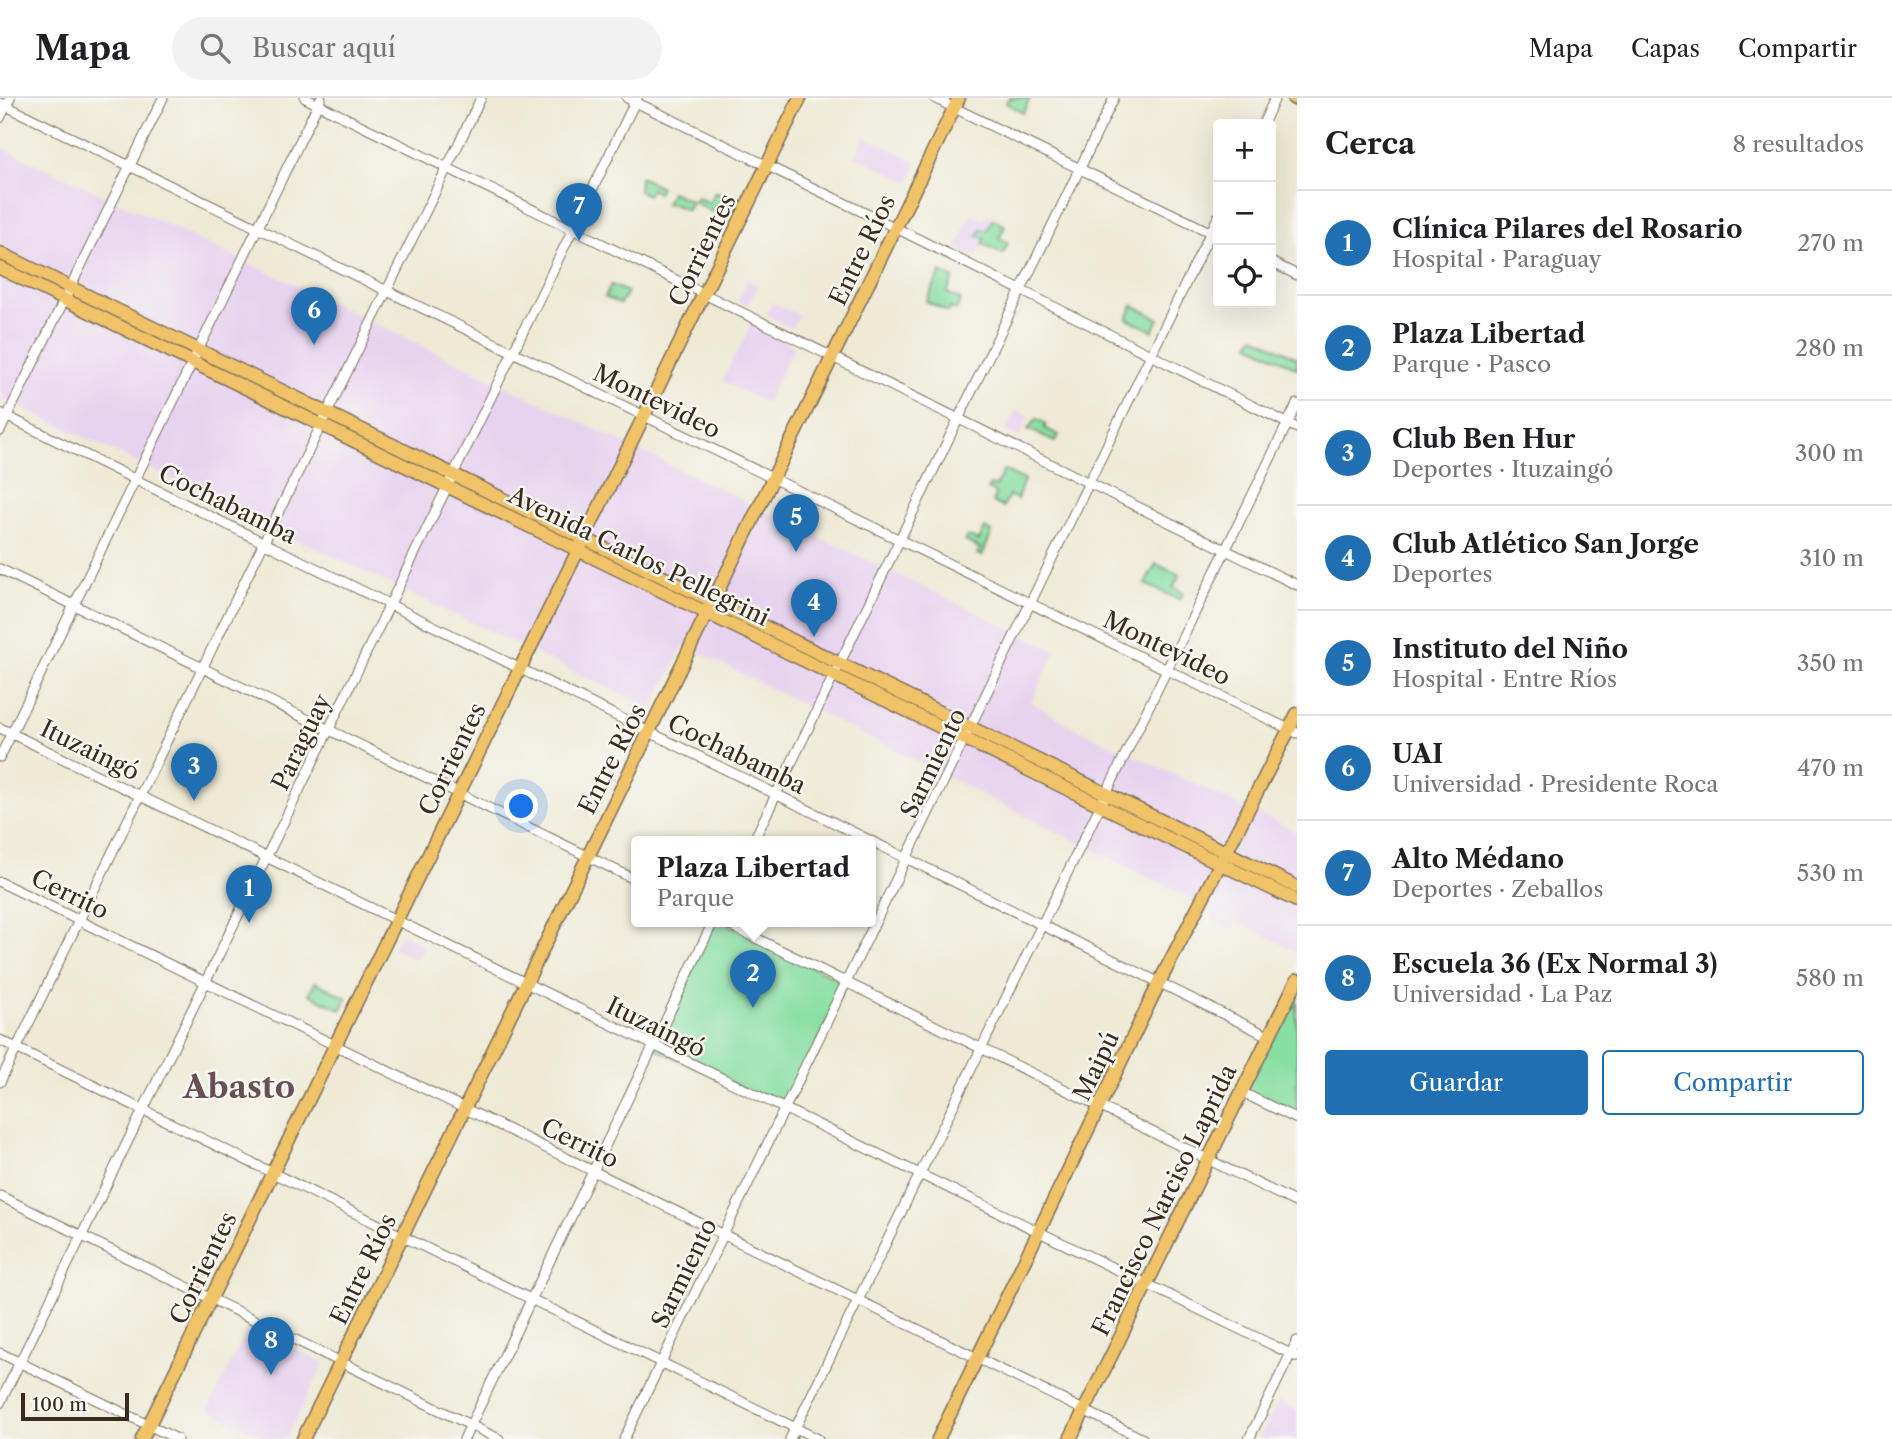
<!DOCTYPE html>
<html lang="es">
<head>
<meta charset="utf-8">
<style>
  :root { --surface:#fff; --page:#f2f2f2; --text:#202124; --muted:#757577; --line:#e0e0e0; --accent:#1f6fb2 }
  body { margin:0; font-family:"Libre Caslon Text",serif; background:var(--page); color:var(--text) }
  .controls { position:absolute; right:21px; top:21px; display:grid; overflow:hidden; border-radius:7px; box-shadow:0 7px 28px #0002 }
  .controls button { width:63px; height:63px; display:grid; place-items:center; padding:0; border:0; border-bottom:2px solid var(--line); background:var(--surface); color:var(--text); font:35px sans-serif }
  .scale { position:absolute; left:21px; bottom:18px; width:108px; box-sizing:border-box; padding-left:7px; border:4px solid #3b2a1e; border-top:0; font-size:19px; line-height:24px; white-space:nowrap; color:#3b2a1e; -webkit-text-stroke:5px #f6f6f2; paint-order:stroke }
  .you { position:absolute; left:522px; top:709px; width:24px; height:24px; margin:-18px; border:5px solid #fff; border-radius:50%; background:#1a73e8; box-shadow:0 0 0 10px #1a73e833 }
  .badge { display:grid; place-items:center; width:46px; height:46px; border-radius:50%; background:var(--accent); color:#fff; font-size:23px; font-weight:700 }
  .pin { position:absolute; translate:-50% -58px; filter:drop-shadow(0 2px 4px #0008) }
  .pin::after { content:''; position:absolute; top:37px; width:24px; height:21px; background:inherit; clip-path:polygon(0 0,100% 0,50% 100%) }
  .popup { position:absolute; left:631px; top:738px; width:245px; height:91px; box-sizing:border-box; display:grid; place-content:center; border-radius:7px; background:var(--surface); filter:drop-shadow(0 2px 5px #0005); font-size:23px; white-space:nowrap; color:var(--muted) }
  .popup b { font-size:26px; color:var(--text) }
  .popup::after { content:''; position:absolute; left:50%; top:100%; margin-left:-14px; border:14px solid transparent; border-top-color:var(--surface) }
  .list { margin:0; padding:0; list-style:none }
  h2 { display:flex; justify-content:space-between; align-items:center; height:91px; margin:0; padding:0 28px; font-size:30px }
  h2 small { font-size:23px; font-weight:400; color:var(--muted) }
  .list li { display:grid; grid-template-columns:46px 1fr auto; gap:21px; align-items:center; box-sizing:border-box; height:105px; padding:0 28px; border-top:2px solid var(--line) }
  .list b { display:block; font-size:26px; white-space:nowrap }
  .list p { margin:0; font-size:23px; white-space:nowrap; color:var(--muted) }
  .list em { font-size:23px; font-style:normal; color:var(--muted) }
  .actions { display:flex; gap:14px; padding:21px 28px }
  .actions a { flex:1; padding:16px 0; border:2px solid var(--accent); border-radius:7px; text-align:center; font-size:24px; color:var(--accent) }
  .actions .main { background:var(--accent); color:#fff }
  .icon { flex:none; width:38px; height:38px; fill:none; stroke:currentColor; stroke-width:2; stroke-linecap:round; stroke-linejoin:round }
  .map { position:relative; flex:none; width:1297px; height:1341px; overflow:hidden }
  header { display:flex; align-items:center; gap:42px; box-sizing:border-box; height:98px; padding:0 35px; background:var(--surface); border-bottom:2px solid var(--line) }
  header strong { font-size:33px }
  nav { display:flex; gap:38px; margin-inline-start:auto; font-size:24px }
  .search { width:490px; height:63px; background:var(--page); display:flex; align-items:center; gap:18px; box-sizing:border-box; padding:0 24px; border-radius:38px; color:var(--muted); font-size:26px }
  main { display:flex }
  aside { flex:1; background:var(--surface) }
  .map>svg:first-child { display:block }
</style>
</head>
<body>
<header>
<strong>Mapa</strong>
<div class="search"><svg class="icon" aria-label="search" viewBox="0 0 24 24"><circle cx="10" cy="10" r="6"/><path d="M15 15l6 6"/></svg>Buscar aquí</div>
<nav><a>Mapa</a><a>Capas</a><a>Compartir</a></nav>
</header>
<main>
<div class="map">
<svg width="1297" height="1341" viewBox="0 0 1297 1341">
  <rect width="100%" height="100%" fill="#f6f6f2"/>
  <filter id="ink" filterUnits="userSpaceOnUse"><feTurbulence type="fractalNoise" baseFrequency=".0143" numOctaves="2"/><feDisplacementMap in="SourceGraphic" scale="14" xChannelSelector="R" yChannelSelector="G"/><feConvolveMatrix kernelMatrix="1 2 1 2 8 2 1 2 1" color-interpolation-filters="sRGB"/></filter>
  <filter id="wash" filterUnits="userSpaceOnUse"><feTurbulence type="fractalNoise" baseFrequency=".00686" numOctaves="4" result="noise"/><feDisplacementMap in="SourceGraphic" scale="28" xChannelSelector="R" yChannelSelector="G"/><feGaussianBlur stdDeviation="1.57" result="paint"/><feColorMatrix in="noise" values="0 0 0 0 0 0 0 0 0 0 0 0 0 0 0 0 0 1.4 0 .05"/><feComposite in="paint" operator="in"/></filter>
  <g filter="url(#wash)">
    <rect width="100%" height="100%" fill="#eeead5"/>
    <path fill="#e7d2ef" d="M864,38l54,27 -9,19 -54,-26z
      M0,49l319,149 737,355 -25,51 42,25 224,105v120l-60,-31 -5,9 -22,-11 1,-10 -527,-264 -32,64 -652,-312z
      M971,116l13,6 2,-4 7,3 -6,13 -6,-3 -3,6 7,4 -9,19 -20,-10z
      M748,182l10,5 -11,21 -10,-5z
      M772,205l27,12 -7,13 -26,-13z
      M751,227l43,21 -28,57 -44,-22z
      M1016,312l13,6 -10,21 -13,-6z
      M404,836l21,11 -8,15 -24,-12 6,-13z
      M249,1228l75,37 -38,76h-18l-60,-29z
      M1278,1303l19,10v28h-38z"/>
    <path fill="#88dfa3" stroke="#628460" stroke-width="2" d="M1009,0h21l-7,15 -17,-10z
      M640,79l21,10 -3,6 -7,-4 -3,6 -9,-4z
      M671,94l20,9 -4,9 -17,-7 -5,1z
      M715,94l17,8 -1,3 -8,-4 -11,13 -18,-10 3,-5 12,6z
      M993,121l12,7 -6,12 9,5 -5,11 -20,-10 2,-5 -7,-4 3,-6 6,2z
      M941,174l12,7 -6,14 14,7 -5,10 -6,-2 -2,4 -22,-11z
      M611,187l16,7 -7,12 -15,-7z
      M1133,207l26,14 -6,12 -26,-12z
      M1254,238l43,22v10l-47,-24z
      M1037,321l9,5 -2,4 15,7 -4,7 -27,-13z
      M1004,372l20,10 -7,19 -8,-4 -6,12 -11,-5 4,-8 -8,-5 2,-4 5,2z
      M985,430l7,4 -10,24 -5,-2 3,-6 -15,-7 2,-5 12,5z
      M1156,466l24,11 -7,12 10,6 -3,7 -35,-16z
      M713,824h10l123,61 -60,126 -134,-62z
      M1297,882v139l-56,-27z
      M315,884l32,16 -6,12 -32,-16z"/>
  </g>
  <g filter="url(#ink)">
    <g fill="none" stroke-linecap="round" stroke-linejoin="round">
      <g stroke="#7a6d5e" stroke-width="11">
        <path id="minor" d="M305,0l992,487
          M627,0l269,130 401,200
          M934,0l284,138
          M0,5l1297,630
          M0,20l10,-20
          M1263,26l12,-26
          M1271,164l26,13
          M0,315l1268,623
          M0,333l163,-333
          M0,471l636,311
          M0,630l1297,629
          M0,659l321,-659
          M753,744l361,-744
          M0,784l1143,557
          M723,824l574,281
          M0,942l818,399
          M0,984l481,-984
          M1241,994l56,27
          M0,1098l499,243
          M0,1255l177,86
          M0,1305l637,-1305
          M464,1341l249,-517
          M624,1341l594,-1222
          M790,1341l507,-1035
          M1249,1341l48,-98"/>
      </g>
      <g stroke="#7a6d5e" stroke-width="15">
        <path id="major" d="M1293,0l4,2
          M0,155l1297,634
          M0,170l1297,633
          M142,1341l658,-1341
          M303,1341l656,-1341
          M938,1341l222,-458 137,-267
          M1070,1341l227,-459"/>
      </g>
      <use href="#minor" stroke="#fff" stroke-width="9"/>
      <use href="#major" stroke="#f1c369" stroke-width="12"/>
    </g>
  </g>
  <g text-anchor="middle" dominant-baseline="central" stroke-width="5" stroke-linejoin="round" paint-order="stroke">
    <g font-size="24" fill="#3b2a1e" stroke="#f6f6f2">
      <text transform="translate(702 152) rotate(-64)">Corrientes</text>
      <text transform="translate(862 152) rotate(-64)">Entre Ríos</text>
      <text transform="translate(657 303) rotate(26)">Montevideo</text>
      <text transform="translate(228 406) rotate(26)">Cochabamba</text>
      <text transform="translate(639 458) rotate(26)">Avenida Carlos Pellegrini</text>
      <text transform="translate(1167 550) rotate(26)">Montevideo</text>
      <text transform="translate(301 644) rotate(-64)">Paraguay</text>
      <text transform="translate(90 652) rotate(26)">Ituzaingó</text>
      <text transform="translate(737 656) rotate(26)">Cochabamba</text>
      <text transform="translate(452 661) rotate(-64)">Corrientes</text>
      <text transform="translate(612 661) rotate(-63)">Entre Ríos</text>
      <text transform="translate(933 665) rotate(-64)">Sarmiento</text>
      <text transform="translate(70 796) rotate(26)">Cerrito</text>
      <text transform="translate(656 929) rotate(26)">Ituzaingó</text>
      <text transform="translate(1096 968) rotate(-64)">Maipú</text>
      <text transform="translate(580 1045) rotate(26)">Cerrito</text>
      <text transform="translate(1164 1102) rotate(-64)">Francisco Narciso Laprida</text>
      <text transform="translate(203 1170) rotate(-64)">Corrientes</text>
      <text transform="translate(363 1171) rotate(-64)">Entre Ríos</text>
      <text transform="translate(684 1175) rotate(-64)">Sarmiento</text>
    </g>
    <g font-size="32" font-weight="bold" fill="#6b4f57" stroke="#f6f6f2">
      <text x="239" y="988">Abasto</text>
    </g>
  </g>
</svg>
<div class="controls">
<button>+</button>
<button>−</button>
<button><svg class="icon" aria-label="locate" viewBox="0 0 24 24"><circle cx="12" cy="12" r="6"/><path d="M12 2v4M12 18v4M2 12h4M18 12h4"/></svg></button>
</div>
<div class="scale">100 m</div>
<div class="you"></div>
<div class="pin badge" style="left:249px;top:825px">1</div>
<div class="pin badge" style="left:753px;top:910px">2</div>
<div class="popup"><b>Plaza Libertad</b>Parque</div>
<div class="pin badge" style="left:194px;top:703px">3</div>
<div class="pin badge" style="left:814px;top:539px">4</div>
<div class="pin badge" style="left:796px;top:454px">5</div>
<div class="pin badge" style="left:314px;top:247px">6</div>
<div class="pin badge" style="left:579px;top:143px">7</div>
<div class="pin badge" style="left:271px;top:1277px">8</div>
</div>
<aside>
<h2>Cerca<small>8 resultados</small></h2>
<ul class="list">
<li><span class="badge">1</span><div><b>Clínica Pilares del Rosario</b><p>Hospital · Paraguay</p></div><em>270 m</em></li>
<li><span class="badge">2</span><div><b>Plaza Libertad</b><p>Parque · Pasco</p></div><em>280 m</em></li>
<li><span class="badge">3</span><div><b>Club Ben Hur</b><p>Deportes · Ituzaingó</p></div><em>300 m</em></li>
<li><span class="badge">4</span><div><b>Club Atlético San Jorge</b><p>Deportes</p></div><em>310 m</em></li>
<li><span class="badge">5</span><div><b>Instituto del Niño</b><p>Hospital · Entre Ríos</p></div><em>350 m</em></li>
<li><span class="badge">6</span><div><b>UAI</b><p>Universidad · Presidente Roca</p></div><em>470 m</em></li>
<li><span class="badge">7</span><div><b>Alto Médano</b><p>Deportes · Zeballos</p></div><em>530 m</em></li>
<li><span class="badge">8</span><div><b>Escuela 36 (Ex Normal 3)</b><p>Universidad · La Paz</p></div><em>580 m</em></li>
</ul>
<div class="actions"><a class="main">Guardar</a><a>Compartir</a></div>
</aside>
</main>
</body>
</html>
